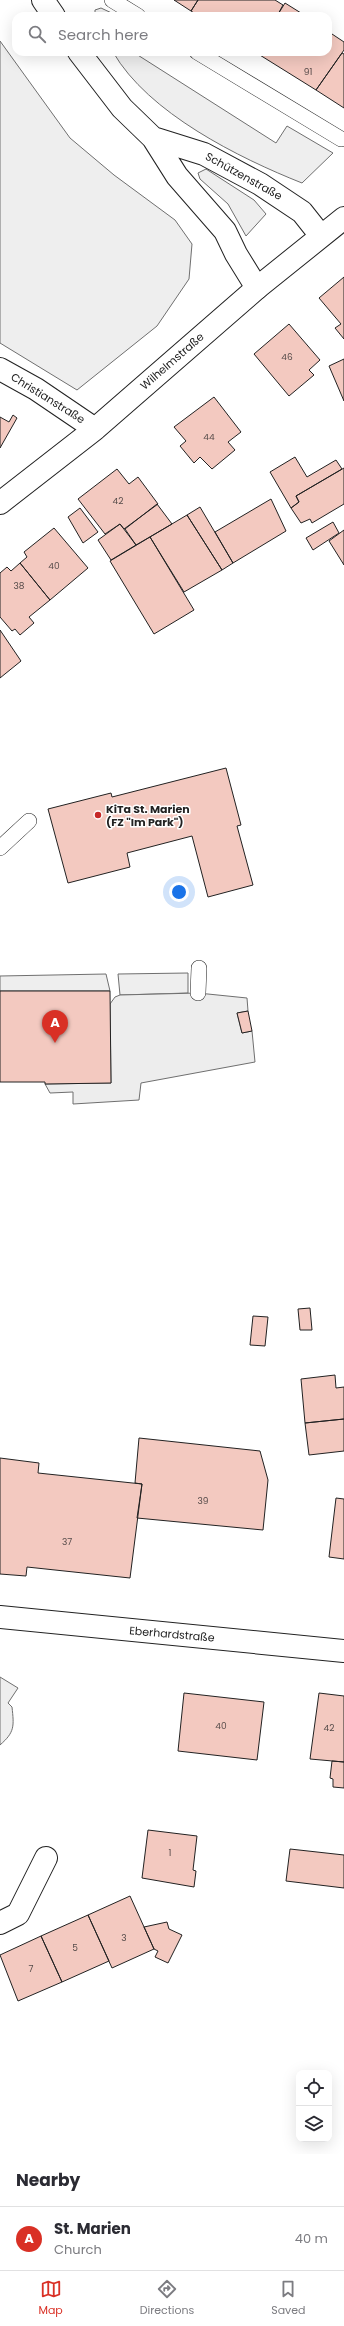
<!DOCTYPE html>
<html lang="en">
<head>
<meta charset="utf-8">
<style>
  :root { --surface:#fff; --page:#f7f7f7; --text:#2b2b33; --muted:#7c7c81; --line:#e1e1e2; --accent:#d93025 }
  body { margin:0; font-family:Poppins,sans-serif; background:var(--page); color:var(--text) }
  .controls { position:absolute; right:12px; bottom:12px; display:grid; overflow:hidden; border-radius:8px; box-shadow:0 4px 16px #0002 }
  .controls button { width:36px; height:36px; display:grid; place-items:center; padding:0; border:0; border-bottom:1px solid var(--line); background:var(--surface); color:var(--text); font:20px sans-serif }
  .you { position:absolute; left:179px; top:892px; width:14px; height:14px; margin:-10px; border:3px solid #fff; border-radius:50%; background:#1a73e8; box-shadow:0 0 0 6px #1a73e833 }
  .badge { display:grid; place-items:center; width:26px; height:26px; border-radius:50%; background:var(--accent); color:#fff; font-size:13px; font-weight:700 }
  .pin { position:absolute; translate:-50% -33px; filter:drop-shadow(0 1px 2px #0008) }
  .pin::after { content:''; position:absolute; top:21px; width:14px; height:12px; background:inherit; clip-path:polygon(0 0,100% 0,50% 100%) }
  .list { margin:0; padding:0; list-style:none }
  h2 { display:flex; justify-content:space-between; align-items:center; height:52px; margin:0; padding:0 16px; font-size:17px }
  h2 small { font-size:13px; font-weight:400; color:var(--muted) }
  .list li { display:grid; grid-template-columns:26px 1fr auto; gap:12px; align-items:center; box-sizing:border-box; height:64px; padding:0 16px; border-top:1px solid var(--line) }
  .list b { display:block; font-size:15px; white-space:nowrap }
  .list p { margin:0; font-size:13px; white-space:nowrap; color:var(--muted) }
  .list em { font-size:13px; font-style:normal; color:var(--muted) }
  .icon { flex:none; width:22px; height:22px; fill:none; stroke:currentColor; stroke-width:2; stroke-linecap:round; stroke-linejoin:round }
  .map { position:relative; flex:none; width:344px; height:2154px; overflow:hidden }
  .search { position:absolute; background:var(--surface); box-shadow:0 4px 16px #0002; left:12px; right:12px; top:12px; height:44px; display:flex; align-items:center; gap:10px; box-sizing:border-box; padding:0 14px; border-radius:12px; color:var(--muted); font-size:15px }
  .sheet { height:116px; background:var(--surface) }
  nav { display:flex; justify-content:space-around; align-items:center; box-sizing:border-box; height:56px; border-top:1px solid var(--line); background:var(--surface); font-size:11px; color:var(--muted) }
  nav a { display:grid; justify-items:center; gap:2px }
  nav .on { color:var(--accent) }
  .map>svg:first-child { display:block }
</style>
</head>
<body>
<div class="map">
<svg width="344" height="2154" viewBox="0 0 344 2154">
  <rect width="100%" height="100%" fill="#fff"/>
  <path fill="#eee" stroke="#6f6f6f" d="M101,8l17,8h-23v-6z
    M0,41l70,97 44,37 61,45 17,24 -3,35 -32,47 -80,64 -77,-47z
    M113,52h20l143,91 11,-17 46,27 -31,30c-63,-25 -154,-70 -189,-131z
    M206,169l48,31 12,14 -20,22 -18,-32 -28,-25 -2,-6z
    M188,973v20l-68,2 -2,-21z
    M106,974l4,17h-110v-15z
    M0,1677l18,11 -10,15 4,4c2,19 3,25 -12,38z"/>
  <path fill="#ededed" stroke="#6f6f6f" d="M198,993l49,5 1,13 -11,2 5,20 10,-2 3,31 -114,21 -2,17 -66,4v-12l-23,1 -5,-9 66,-1 -1,-79 5,-7 5,-2z"/>
  <path fill="#f3c9c0" stroke="#222" d="M174,0h24l-7,11z
    M198,0h77l8,5 -6,11h-78l-8,-5z
    M285,3l16,10 -2,3h-22z
    M329,32l15,10v8l-28,40 -61,-38h73z
    M342,53l2,1v54l-28,-18z
    M344,277v62l-9,-11 6,-4 -22,-26z
    M289,324l31,36 -11,10 5,5 -25,21 -35,-42z
    M344,359v42l-15,-35z
    M214,397l27,35 -13,10 7,8 -23,19 -12,-12 -6,6 -14,-17 6,-5 -12,-14z
    M13,415l4,3 -17,30v-31l9,5z
    M295,457l12,20 29,-17 6,9 -46,27 3,6 -8,6 -21,-36z
    M344,468v36l-32,19 -2,-4 -9,4 -10,-15 8,-6 -3,-6z
    M117,469l12,15 9,-7 20,27 -34,25 -4,-5 -15,10 -27,-35z
    M271,499l15,32 -53,32 -18,-31z
    M157,504l15,20 -36,21 -11,-16z
    M200,507l33,56 -11,7 -35,-55z
    M80,508l18,24 -15,11 -15,-26z
    M187,515l35,55 -38,22 -34,-55z
    M333,522l6,11 -26,17 -7,-12z
    M120,524l16,21 -25,15 -13,-20z
    M54,528l34,40 -38,32 -30,-37 7,-6 -3,-5z
    M344,530v35l-15,-24z
    M150,537l44,73 -40,24 -44,-73z
    M20,563l30,37 -21,17 5,6 -14,12 -5,-6 -3,2 -12,-14v-44l7,-6 4,4z
    M0,630l21,31 -21,17z
    M226,768l15,57 -4,1 16,59 -45,12 -16,-61 -65,17 3,14 -62,16 -20,-74 63,-16 1,4z
    M0,991h110l1,92 -66,1v-2h-45z
    M248,1011l4,20 -10,2 -5,-20z
    M310,1308l2,22h-12l-2,-21z
    M253,1316l15,1 -3,29 -15,-1z
    M335,1375l1,13 8,-1v32l-39,4 -4,-44z
    M344,1419v32l-35,4 -4,-32z
    M139,1438l121,13 8,29 -5,50 -126,-12 5,-34 -7,-1z
    M0,1458l39,5 -1,10 104,11 -12,94 -103,-11 -1,9 -26,-2z
    M336,1498l8,1v60l-15,-2z
    M184,1693l80,9 -7,58 -79,-9z
    M319,1693l25,3v66l-34,-3z
    M332,1761l12,1v26l-11,-1v-8l-3,-1z
    M148,1830l49,6 -4,34 3,1 -2,16 -52,-9z
    M290,1849l54,6v33l-58,-7z
    M130,1896l24,53 -42,19 -24,-53z
    M88,1915l21,46 -47,21 -21,-46z
    M167,1922l2,7 13,6 -14,28 -13,-6 3,-6 -4,-2 -10,-22z
    M41,1936l21,46 -44,19 -18,-46z"/>
  <g fill="none" stroke-linecap="round" stroke-linejoin="round">
    <g stroke="#222" stroke-width="16">
      <path id="service" d="M112,0l26,16
        M197,52l144,87
        M0,848l29,-27
        M198,993l1,-25"/>
    </g>
    <g stroke="#222" stroke-width="24">
      <path id="minor" d="M0,369l36,20 59,40
        M0,503l95,-74 162,-141
        M0,1923l18,-9 28,-56"/>
    </g>
    <g stroke="#222" stroke-width="24">
      <path id="tertiary" d="M43,0l11,16
        M79,52l43,56 31,30 24,38 48,55 11,23 21,34 87,-70
        M153,138l51,16 56,30 42,28 19,24"/>
    </g>
    <g stroke="#222" stroke-width="24">
      <path id="secondary" d="M0,1617l344,34"/>
    </g>
    <use href="#service" stroke="#fff" stroke-width="15"/>
    <use href="#minor" stroke="#fff" stroke-width="22"/>
    <use href="#tertiary" stroke="#fff" stroke-width="22"/>
    <use href="#secondary" stroke="#fff" stroke-width="22"/>
  </g>
  <circle fill="#c62828" stroke="#fff" stroke-width="1.5" cx="98" cy="815" r="4"/>
  <g text-anchor="middle" dominant-baseline="central" stroke-width="3" stroke-linejoin="round" paint-order="stroke">
    <g font-size="9" fill="#564c4a">
      <text x="308" y="72">91</text>
      <text x="287" y="357">46</text>
      <text x="209" y="437">44</text>
      <text x="118" y="501">42</text>
      <text x="54" y="566">40</text>
      <text x="19" y="586">38</text>
      <text x="203" y="1501">39</text>
      <text x="67" y="1542">37</text>
      <text x="221" y="1726">40</text>
      <text x="329" y="1728">42</text>
      <text x="170" y="1853">1</text>
      <text x="124" y="1938">3</text>
      <text x="75" y="1948">5</text>
      <text x="31" y="1969">7</text>
    </g>
    <g font-size="11" fill="#222" stroke="#fff">
      <text transform="translate(244 176) rotate(29)">Schützenstraße</text>
      <text transform="translate(172 361) rotate(-41)">Wilhelmstraße</text>
      <text transform="translate(48 398) rotate(32)">Christianstraße</text>
      <text transform="translate(172 1634) rotate(5)">Eberhardstraße</text>
    </g>
    <g font-size="11" font-weight="bold" fill="#222" stroke="#fff" text-anchor="start">
      <text x="106" y="809">KiTa St. Marien<tspan x="106" dy="13">(FZ "Im Park")</tspan></text>
    </g>
  </g>
</svg>
<div class="controls">
<button><svg class="icon" aria-label="locate" viewBox="0 0 24 24"><circle cx="12" cy="12" r="6"/><path d="M12 2v4M12 18v4M2 12h4M18 12h4"/></svg></button>
<button><svg class="icon" aria-label="layers" viewBox="0 0 24 24"><path d="M12 4l9 5-9 5-9-5zM3 14l9 5 9-5"/></svg></button>
</div>
<div class="you"></div>
<div class="pin badge" style="left:55px;top:1043px">A</div>
<div class="search"><svg class="icon" aria-label="search" viewBox="0 0 24 24"><circle cx="10" cy="10" r="6"/><path d="M15 15l6 6"/></svg>Search here</div>
</div>
<section class="sheet">
<h2>Nearby<small></small></h2>
<ul class="list">
<li><span class="badge">A</span><div><b>St. Marien</b><p>Church</p></div><em>40 m</em></li>
</ul>
</section>
<nav>
<a class="on"><svg class="icon" aria-label="map" viewBox="0 0 24 24"><path d="M3 6l6-2 6 2 6-2v14l-6 2-6-2-6 2zM9 4v14M15 6v14"/></svg>Map</a>
<a><svg class="icon" aria-label="directions" viewBox="0 0 24 24"><path d="M12 3l9 9-9 9-9-9zM9 14v-3h6M13 9l2 2-2 2"/></svg>Directions</a>
<a><svg class="icon" aria-label="saved" viewBox="0 0 24 24"><path d="M7 4h10v16l-5-4-5 4z"/></svg>Saved</a>
</nav>
</body>
</html>
